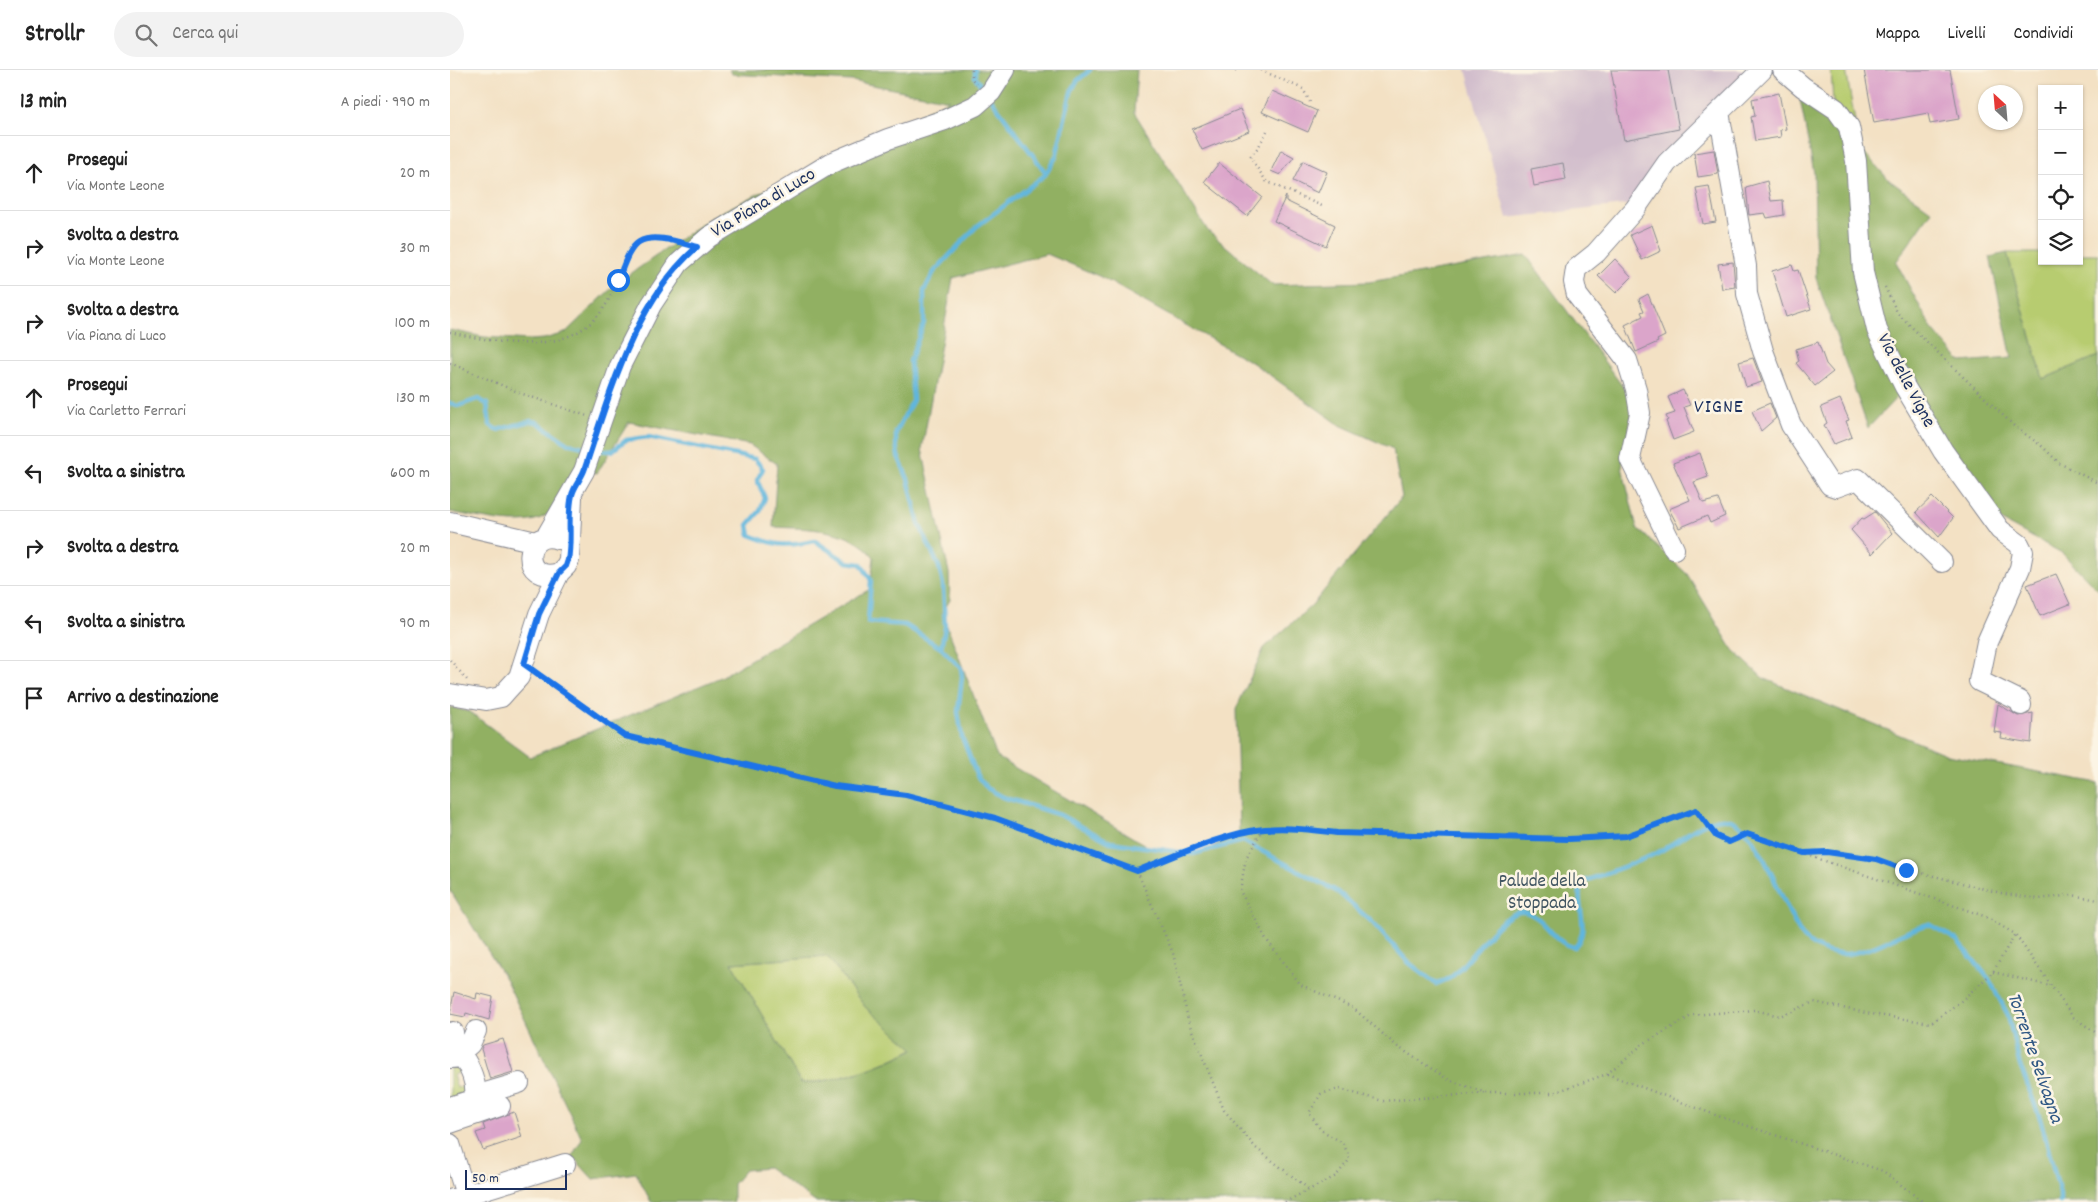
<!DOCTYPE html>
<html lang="it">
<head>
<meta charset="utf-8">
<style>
  :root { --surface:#fff; --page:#f2f2f2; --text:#222; --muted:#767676; --line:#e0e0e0 }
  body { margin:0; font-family:Dekko,sans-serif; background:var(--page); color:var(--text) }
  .controls { position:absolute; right:15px; top:15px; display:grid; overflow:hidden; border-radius:0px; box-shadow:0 1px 4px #0004 }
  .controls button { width:45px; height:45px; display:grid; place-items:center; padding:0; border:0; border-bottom:1px solid var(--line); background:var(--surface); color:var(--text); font:25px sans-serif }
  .compass { position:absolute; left:1528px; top:15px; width:45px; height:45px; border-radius:50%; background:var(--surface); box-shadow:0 1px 4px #0004; rotate:334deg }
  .scale { position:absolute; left:15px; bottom:12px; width:102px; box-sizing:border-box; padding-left:5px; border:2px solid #1b2f5e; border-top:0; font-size:14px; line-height:18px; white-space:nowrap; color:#1b2f5e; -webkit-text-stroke:4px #fcf5e5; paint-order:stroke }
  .stop { position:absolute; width:15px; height:15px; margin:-11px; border:4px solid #1a73e8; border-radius:50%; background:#fff }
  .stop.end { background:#1a73e8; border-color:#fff; box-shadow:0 1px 5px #0008 }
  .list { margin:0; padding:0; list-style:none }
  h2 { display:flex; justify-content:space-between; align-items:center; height:65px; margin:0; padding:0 20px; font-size:21px }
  h2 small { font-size:16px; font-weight:400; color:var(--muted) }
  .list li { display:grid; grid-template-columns:32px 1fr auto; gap:15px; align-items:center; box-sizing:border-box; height:75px; padding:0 20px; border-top:1px solid var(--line) }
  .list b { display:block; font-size:19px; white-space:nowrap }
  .list p { margin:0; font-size:16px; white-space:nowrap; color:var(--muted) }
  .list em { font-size:16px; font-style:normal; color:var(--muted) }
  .icon { flex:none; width:28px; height:28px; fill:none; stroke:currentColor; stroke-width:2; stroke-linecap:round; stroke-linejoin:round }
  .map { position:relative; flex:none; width:1648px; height:1132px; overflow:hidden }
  header { display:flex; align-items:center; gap:30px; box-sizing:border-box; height:70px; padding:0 25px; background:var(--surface); border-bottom:1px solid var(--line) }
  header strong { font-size:24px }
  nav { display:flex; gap:28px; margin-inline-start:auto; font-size:18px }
  .search { width:350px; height:45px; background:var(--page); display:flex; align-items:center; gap:12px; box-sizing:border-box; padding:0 18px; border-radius:28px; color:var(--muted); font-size:19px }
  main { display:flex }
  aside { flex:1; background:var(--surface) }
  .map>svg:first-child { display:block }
</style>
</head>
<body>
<header>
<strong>Strollr</strong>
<div class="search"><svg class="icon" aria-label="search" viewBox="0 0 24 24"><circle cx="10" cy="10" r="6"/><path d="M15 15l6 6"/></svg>Cerca qui</div>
<nav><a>Mappa</a><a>Livelli</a><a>Condividi</a></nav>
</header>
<main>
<aside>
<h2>13 min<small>A piedi · 990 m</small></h2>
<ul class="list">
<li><svg class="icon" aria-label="ahead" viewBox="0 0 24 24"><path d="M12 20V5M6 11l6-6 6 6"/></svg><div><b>Prosegui</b><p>Via Monte Leone</p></div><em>20 m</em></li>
<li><svg class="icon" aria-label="right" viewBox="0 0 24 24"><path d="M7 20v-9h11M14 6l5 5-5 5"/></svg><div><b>Svolta a destra</b><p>Via Monte Leone</p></div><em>30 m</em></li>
<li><svg class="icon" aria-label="right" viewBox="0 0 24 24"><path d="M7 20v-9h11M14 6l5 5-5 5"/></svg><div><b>Svolta a destra</b><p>Via Piana di Luco</p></div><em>100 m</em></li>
<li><svg class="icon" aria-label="ahead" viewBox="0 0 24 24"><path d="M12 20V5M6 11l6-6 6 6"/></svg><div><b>Prosegui</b><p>Via Carletto Ferrari</p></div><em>130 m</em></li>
<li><svg class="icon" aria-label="left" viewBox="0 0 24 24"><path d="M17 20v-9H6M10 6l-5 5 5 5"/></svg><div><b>Svolta a sinistra</b></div><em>600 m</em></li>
<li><svg class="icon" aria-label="right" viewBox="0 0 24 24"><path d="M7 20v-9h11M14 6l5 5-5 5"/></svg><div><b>Svolta a destra</b></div><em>20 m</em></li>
<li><svg class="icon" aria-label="left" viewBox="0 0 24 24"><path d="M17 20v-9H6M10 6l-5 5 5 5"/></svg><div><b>Svolta a sinistra</b></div><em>90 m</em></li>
<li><svg class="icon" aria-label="arrive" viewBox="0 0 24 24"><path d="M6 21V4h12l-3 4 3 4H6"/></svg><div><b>Arrivo a destinazione</b></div></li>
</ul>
</aside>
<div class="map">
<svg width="1648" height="1132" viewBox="0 0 1648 1132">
  <rect width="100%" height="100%" fill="#fcf5e5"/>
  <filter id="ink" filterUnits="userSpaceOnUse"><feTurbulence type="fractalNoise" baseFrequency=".02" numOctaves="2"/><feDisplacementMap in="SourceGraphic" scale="10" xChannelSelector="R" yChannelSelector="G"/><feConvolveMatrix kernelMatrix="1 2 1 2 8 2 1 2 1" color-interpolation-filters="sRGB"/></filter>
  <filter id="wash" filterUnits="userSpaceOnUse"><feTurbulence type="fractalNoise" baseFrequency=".0096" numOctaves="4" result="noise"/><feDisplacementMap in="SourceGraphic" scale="20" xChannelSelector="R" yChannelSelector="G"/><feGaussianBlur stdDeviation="1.12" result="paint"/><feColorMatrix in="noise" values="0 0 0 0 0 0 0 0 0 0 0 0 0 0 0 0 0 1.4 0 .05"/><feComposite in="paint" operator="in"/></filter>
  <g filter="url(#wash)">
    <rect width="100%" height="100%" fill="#f3e1c4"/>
    <path fill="#d1bdcc" d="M1016,0h284l-117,134 -126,14z"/>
    <path fill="#b7cc70" stroke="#697e67" d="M1381,0h15l9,52 -22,-19z
      M1557,183h35v8h37v-7h19v102l-55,23z
      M377,886l39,52 49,40c-34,18 -76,34 -114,35l-69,-120z
      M3,994l10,7 -10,4 4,13 10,-3 2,5 -19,11v-36z"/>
    <path fill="#91b062" stroke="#567060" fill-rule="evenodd" d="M279,0h408l-3,42 74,119 64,54 97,-3 157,-27 108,147 -12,65 15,61 50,46 46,76 30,28 185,77 150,28v419h-1283l-47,-34 -23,2 -12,14v18h-82l-15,-29 -43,6 -21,-23 10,-17 -76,-159 -56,-90v-183l20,5 60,45 191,-80 149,-88 4,-32c-24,-30 -66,-28 -101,-30l4,-63 -27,-19 -121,-23 -32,51 -21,-4c-7,13 -13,29 -23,40 -19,25 -76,7 -103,3v-182l34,7 45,3 15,-1 21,-6 51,-49 97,-68 236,-116 -97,-19 -120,-7zM597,184l54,23 152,86 87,62 53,24 9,48 -90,108 -48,43 -28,61 3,123 -41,23 -51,-9 -150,-89 -55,-144 8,-13 -1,-27 -27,-124 31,-171zM377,886l39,52 48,41c-33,17 -75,33 -113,34l-69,-120z
      M1350,29l30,16 59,65 43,31 -36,51 36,67 29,33 51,-4 -22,-101 17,-4 36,126 55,-23v234l-36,-37 -69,-37 -96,-119 -29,31 -52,-150 -2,-105z"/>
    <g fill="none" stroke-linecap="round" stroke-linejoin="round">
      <path stroke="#61b6dd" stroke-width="4.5" d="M525,0v7l9,13
        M541,29l55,74
        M0,333l8,3 20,-7 9,5 3,21 7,5 34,-9 6,1 30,21 20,5
        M146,380l16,1 14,-11 22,-3 107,22 8,10 -6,11 8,18 -5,13 -12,14 2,10c26,11 36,12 65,6l32,21 14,2 10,16 -3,42 37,3 36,23 20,20 1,9 -4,35 4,25 15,39 10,12 16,9 57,18 50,27 83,12 50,-13 95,51 34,30 36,40 28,22c4,-2 11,-4 14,-6 17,-12 52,-70 74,-66 22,4 29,32 50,35 19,-17 -1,-44 8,-65 25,-9 51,-18 75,-29 19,-10 43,-32 64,-34 37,-5 63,97 84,120 10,10 28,16 42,15 28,-3 55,-23 82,-30l28,16 32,39 19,36 11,47 22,59 19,73v8
        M491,578l4,-21 -2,-42 -4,-18 -20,-43 -11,-45 -10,-23 -2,-13v-11l17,-32 -3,-39 14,-38v-32l10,-19 42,-45 69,-52 11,-18 15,-65 6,-11 13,-11"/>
    </g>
    <g id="blocks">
      <path fill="#dba5ca" d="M1161,0h57l11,59 -55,11z
        M1414,0h86l9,49 -29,5 -2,-11 -54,10z
        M822,21l45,20 -9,21 -46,-20z
        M1329,23l7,36 -6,1 1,7 -26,4 -4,-24 4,-1 -3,-17z
        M790,39l9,22 -47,19 -10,-21z
        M831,80l13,7 -14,18 -9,-4z
        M1264,80l4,24 -20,3 -4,-24z
        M853,91l24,11 -9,21 -25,-12z
        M769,93l43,34 -15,19 -43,-34z
        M1113,93l3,17 -32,6 -3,-17z
        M1317,111l4,20 12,-1 1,15 -17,3 -2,-5 -16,2 -3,-28z
        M1259,116l7,36 -13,2 -7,-36z
        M836,126v5l49,24 -9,21 -52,-25z
        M1202,155l9,26 -19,9 -12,-25z
        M1165,189l17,18 -16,16 -18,-17z
        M1283,192l2,25 -13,2 -4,-25z
        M1342,195l2,6 4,-1 13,39 -25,8 -14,-46z
        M1198,224l17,42 -8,4 1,2 -22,10 -11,-27 18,-9 -2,-4 3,-1 -5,-12z
        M1368,272l8,22 7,8 -18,14 -19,-23 3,-2 -3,-12z
        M1303,288l9,24 -16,5 -7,-25z
        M1233,320l7,15 -6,2 10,25 -21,8 -7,-19 2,-1 -2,-4 9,-3 -7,-16z
        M1390,329l9,21 -3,1 6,16 -18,7 -10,-19 3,-2 -6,-16z
        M1320,333l6,15 -15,13 -9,-20z
        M1250,383l8,24 -14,5 9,21 15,-4 7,17 -15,7 -3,-7 -28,12 -10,-19 21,-9 -17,-37z
        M1482,427l21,21 -14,19 -23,-25z
        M1425,442l17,21 -20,21 -21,-24 11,-12 2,1z
        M1606,504l14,30 -30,12 -13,-31z
        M1548,634l20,12 15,-3 -2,30 -30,-5 1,-5 -8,-1z
        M4,922l22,7 1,-6 16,4 -4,23 -23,-7 -1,4 -15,-3z
        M53,969l10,33 -23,7 -9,-30 2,-4z
        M64,1042l8,25 -39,13 -7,-17 9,-3 -2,-6z"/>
    </g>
  </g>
  <g filter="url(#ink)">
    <use href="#blocks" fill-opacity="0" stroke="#878891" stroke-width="1"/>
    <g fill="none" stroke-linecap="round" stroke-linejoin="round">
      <g stroke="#878891" stroke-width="22">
        <path id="minor" d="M1333,0l20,17 33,22 13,18 7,34 7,111 14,58 28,57 38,64 57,79 19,14 4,8 -3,16 -33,74 -8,39 41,20 1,4
          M1269,42l27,154 1,28 16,57 28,74 39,60 6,2 22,-8 84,83
          M0,452l86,20
          M96,467l38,-66 36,-105 31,-61 28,-42 30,-26 122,-74 57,-24 57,-19 30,-14 16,-14 14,-22
          M108,469c-35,-12 -39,46 1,34
          M1224,479l-44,-90 10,-46 -4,-24 -9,-29 -50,-65 -3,-13 2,-13 20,-16 39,-44 32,-46 95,-93
          M0,624l36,6 15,-3 7,-8 11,-12 20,-63 20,-41 7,-7 3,-6 3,-63
          M3,962l1,13 7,7
          M10,987l1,-5 9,-8 6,-13
          M0,988l13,-1c7,10 14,27 12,39l-6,5 -19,6
          M25,1026l44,-13
          M0,1053l50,-17
          M0,1074l16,51
          M0,1130l115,-36"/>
      </g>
      <path stroke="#878891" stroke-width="2.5" stroke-dasharray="1 4" stroke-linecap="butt" d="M522,0v9l4,5
        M786,0h2
        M811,0l42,19 7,13
        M817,61l-8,15 -9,11 16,24 56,25
        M1435,217l13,27 116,112 29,21 16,16 39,20
        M0,262c56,13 130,27 160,-35 7,-16 14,-43 28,-54 11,-8 29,-3 41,-1
        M0,293l70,30 67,23
        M0,590l18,21
        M87,603l88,62 210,51 71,9 89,23 142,53c37,-14 89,-38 127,-42 25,-3 49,1 73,4l232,6 57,-3 70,-26 20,26 13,6 18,-8 237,82 31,18 58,83 25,17
        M813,759l-17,29 -6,33 26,48 35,46 52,23 45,39 51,33 37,13h67l54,-19 36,-30 50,-29 61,-5 26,6 34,-14 57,12 60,9 30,-22 32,-29 22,-38
        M1356,783l21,-1 49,7 30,10 99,25 34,5 33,-4 26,5
        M687,801l36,82 16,70 35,87 32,38 54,42
        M1543,902l57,14
        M1157,1004l111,42 165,55 40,31
        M835,1132l51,-26 14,-17 -7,-16 -22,-13 -12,-17 12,-19 18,-5 44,12 102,-8"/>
      <use href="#minor" stroke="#fff" stroke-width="20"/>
    </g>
  </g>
  <g fill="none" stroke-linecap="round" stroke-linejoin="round" filter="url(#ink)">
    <path stroke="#1a73e8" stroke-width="6" d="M168,210c5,-12 10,-31 21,-38 16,-9 42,1 58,5 -62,54 -87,146 -112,221 -3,10 -11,18 -13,27 -5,21 0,44 -4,65l-2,6 -7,7 -20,41 -15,50 101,72 210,50 71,9 89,23 142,53c36,-14 89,-39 128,-42 24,-2 48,1 72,4l232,6 57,-3 70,-26 20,26 13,6 18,-8 57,19 23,-1 49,7 30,11"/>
  </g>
  <g text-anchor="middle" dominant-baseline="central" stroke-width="5" stroke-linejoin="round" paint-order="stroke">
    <g font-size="19" fill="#1b2f5e" stroke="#fcf5e5">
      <text transform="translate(314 134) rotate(-31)">Via Piana di Luco</text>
      <text transform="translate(1455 311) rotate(62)">Via delle Vigne</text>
    </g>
    <g font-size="19" fill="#425662" stroke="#fcf5e5">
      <text x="1092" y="812">Palude della<tspan x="1092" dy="22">Stoppada</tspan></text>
    </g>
    <g font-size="20" letter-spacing="1" fill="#1b2f5e" stroke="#fcf5e5">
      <text x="1269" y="338">VIGNE</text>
    </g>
    <g font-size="20" font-style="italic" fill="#305884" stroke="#fcf5e5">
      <text transform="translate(1584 988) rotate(71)">Torrente Selvagna</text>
    </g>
  </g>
</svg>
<div class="controls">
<button>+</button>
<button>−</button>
<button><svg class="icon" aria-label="locate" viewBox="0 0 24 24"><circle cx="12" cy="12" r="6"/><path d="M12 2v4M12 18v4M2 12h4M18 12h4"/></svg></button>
<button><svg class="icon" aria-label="layers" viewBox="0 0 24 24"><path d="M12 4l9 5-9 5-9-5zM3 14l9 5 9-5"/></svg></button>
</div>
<svg class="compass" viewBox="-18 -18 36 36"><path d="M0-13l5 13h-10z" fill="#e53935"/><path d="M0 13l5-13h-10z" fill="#767676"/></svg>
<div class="scale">50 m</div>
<div class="stop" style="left:168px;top:210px"></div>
<div class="stop end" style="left:1456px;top:800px"></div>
</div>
</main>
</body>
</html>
